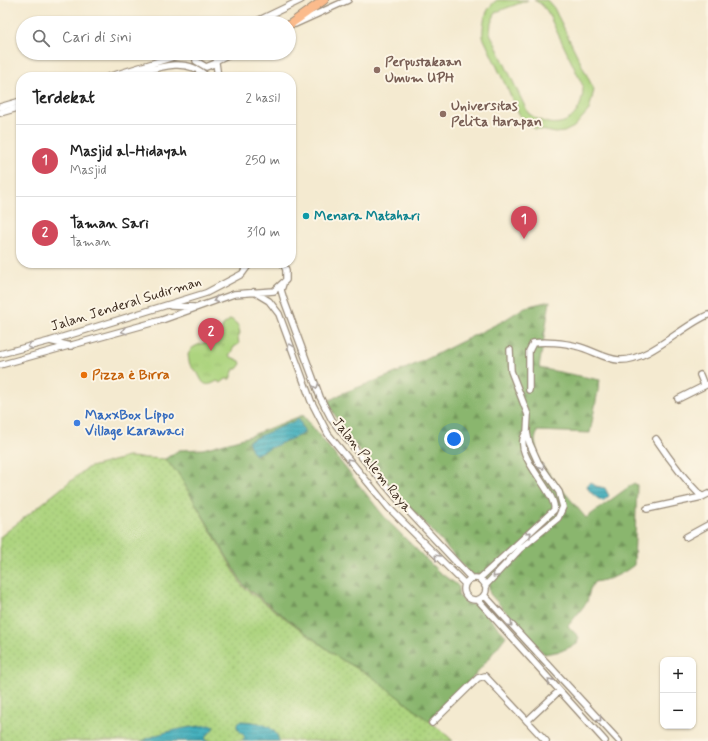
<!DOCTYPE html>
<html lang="id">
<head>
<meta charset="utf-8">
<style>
  :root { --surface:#fff; --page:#f6f6f6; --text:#222; --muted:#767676; --line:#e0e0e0; --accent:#d1495b }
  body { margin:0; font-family:Mynerve,sans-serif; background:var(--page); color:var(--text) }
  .controls { position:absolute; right:12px; bottom:12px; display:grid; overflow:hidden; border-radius:8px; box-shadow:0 1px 3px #0004 }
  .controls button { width:36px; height:36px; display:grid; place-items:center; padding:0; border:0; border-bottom:1px solid var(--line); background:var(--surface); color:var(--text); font:20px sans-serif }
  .you { position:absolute; left:454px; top:439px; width:14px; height:14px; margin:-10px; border:3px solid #fff; border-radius:50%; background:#1a73e8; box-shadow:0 0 0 6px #1a73e833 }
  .badge { display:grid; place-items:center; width:26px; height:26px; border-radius:50%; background:var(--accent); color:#fff; font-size:13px; font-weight:700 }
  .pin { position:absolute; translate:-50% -33px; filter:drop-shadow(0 1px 2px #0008) }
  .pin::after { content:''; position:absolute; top:21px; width:14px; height:12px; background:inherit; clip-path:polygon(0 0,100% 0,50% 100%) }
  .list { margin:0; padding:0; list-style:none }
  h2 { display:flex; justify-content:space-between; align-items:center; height:52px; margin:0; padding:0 16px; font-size:17px }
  h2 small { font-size:13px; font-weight:400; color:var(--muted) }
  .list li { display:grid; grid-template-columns:26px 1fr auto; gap:12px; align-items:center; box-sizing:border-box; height:72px; padding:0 16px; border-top:1px solid var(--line) }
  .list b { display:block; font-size:15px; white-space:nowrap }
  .list p { margin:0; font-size:13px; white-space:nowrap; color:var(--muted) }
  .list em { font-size:13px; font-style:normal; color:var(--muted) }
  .icon { flex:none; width:22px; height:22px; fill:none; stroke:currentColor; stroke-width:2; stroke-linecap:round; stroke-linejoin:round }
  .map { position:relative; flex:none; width:708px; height:741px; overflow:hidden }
  .search { position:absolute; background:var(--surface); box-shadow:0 1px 3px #0004; left:16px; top:16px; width:280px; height:44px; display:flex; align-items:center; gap:10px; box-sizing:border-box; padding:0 14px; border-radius:22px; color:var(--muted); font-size:15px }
  .panel { position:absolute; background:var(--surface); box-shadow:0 1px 3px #0004; left:16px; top:72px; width:280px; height:196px; border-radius:16px }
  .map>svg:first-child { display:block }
</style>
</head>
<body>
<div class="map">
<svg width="708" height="741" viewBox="0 0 708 741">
  <defs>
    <pattern id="grass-dots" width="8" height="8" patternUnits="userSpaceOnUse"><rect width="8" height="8" fill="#add47f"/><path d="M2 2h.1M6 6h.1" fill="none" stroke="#96b66d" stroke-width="1.8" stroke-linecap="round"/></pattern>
    <pattern id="forest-firs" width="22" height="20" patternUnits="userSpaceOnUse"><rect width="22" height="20" fill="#8ab66e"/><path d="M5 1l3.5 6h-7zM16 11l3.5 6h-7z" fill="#72945a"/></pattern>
    <pattern id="park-tufts" width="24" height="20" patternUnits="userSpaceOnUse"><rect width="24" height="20" fill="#add47f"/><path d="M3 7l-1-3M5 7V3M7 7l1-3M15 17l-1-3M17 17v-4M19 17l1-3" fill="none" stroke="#96b66d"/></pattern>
    <pattern id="water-rules" width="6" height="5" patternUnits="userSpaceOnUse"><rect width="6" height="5" fill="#3eadbc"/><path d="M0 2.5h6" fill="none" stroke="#358d98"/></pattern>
  </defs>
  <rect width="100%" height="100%" fill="#fcf5e5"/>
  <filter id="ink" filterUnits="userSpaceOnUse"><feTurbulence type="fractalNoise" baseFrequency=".025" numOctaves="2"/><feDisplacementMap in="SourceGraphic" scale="8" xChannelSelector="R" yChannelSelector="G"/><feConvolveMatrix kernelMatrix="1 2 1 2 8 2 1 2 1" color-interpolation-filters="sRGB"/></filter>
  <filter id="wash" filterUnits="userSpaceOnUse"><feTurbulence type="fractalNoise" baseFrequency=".012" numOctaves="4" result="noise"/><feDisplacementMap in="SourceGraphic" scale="16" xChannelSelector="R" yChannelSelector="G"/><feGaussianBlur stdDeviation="0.9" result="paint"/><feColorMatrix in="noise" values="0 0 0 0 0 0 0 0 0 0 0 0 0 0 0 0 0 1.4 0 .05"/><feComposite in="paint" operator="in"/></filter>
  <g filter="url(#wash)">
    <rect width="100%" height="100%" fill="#f4ead0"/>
    <path fill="url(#grass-dots)" stroke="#747f4e" d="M128,457l37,2 13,14 65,114 96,71 32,18 71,55 11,10h-453v-204l87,-69z"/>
    <path fill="url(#forest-firs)" stroke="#627046" d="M550,301l-11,67 61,12 -10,53 -53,-2 -2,10 5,22 46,55 48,-35 3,2 -3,80c-13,10 -24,15 -40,17l-4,7 -3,13 -19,24 11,11 -2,7 -16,7 -17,3 -54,-60c-2,-10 0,-12 -9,-19h-8l-5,-3c-30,-37 -65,-70 -96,-107 -17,-19 -33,-38 -43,-62l1,-3 13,-7 48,-18 34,-15 78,-39 22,-14z
      M303,415l84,105 53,53 16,11 3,3 -1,8 9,8 10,2 29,31c-21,28 -50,63 -77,85l-58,-45 -32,-18 -95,-72 -66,-113 -13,-14 14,-9 24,-1 44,-12z"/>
    <path fill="url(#park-tufts)" stroke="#747f4e" d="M231,319l7,6 2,8 -2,4 1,7 -5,3 -5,9 11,5 1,3 -4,5h-3l-4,10h-4l-5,4 -4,-2c-16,10 -15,-4 -21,-10 -7,-5 -7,-8 -8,-17 3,-3 2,-5 6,-7 6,-4 12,-4 19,-6v-5h7l3,-11z"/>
    <path fill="#add47f" stroke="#747f4e" d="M497,0h31l-32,12 -5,11 -1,10 38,80c28,22 56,8 55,-27l-36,-75 -6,-7 -7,-4h13l7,8 40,82 -5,20 -15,17 -10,5 -8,1 -21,-4 -15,-13 -37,-79c-1,-13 2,-29 14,-37z"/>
    <path fill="url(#water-rules)" stroke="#3c6c6d" d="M299,419l6,14 -51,22 -6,-14z
      M590,482l6,4 9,2 4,8 -6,5c-6,-2 -15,-10 -16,-15z
      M240,721c14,0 36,3 39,20h-37l3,-4 -8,-9v-5z
      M210,725l5,2 -10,11 3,3h-66c21,-10 45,-14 68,-16z"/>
  </g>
  <g filter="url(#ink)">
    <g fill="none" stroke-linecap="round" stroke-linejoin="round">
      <g stroke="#988a77" stroke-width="8">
        <path id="minor" d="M253,23l48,-23
          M295,24l53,-24
          M196,53v8l10,6 10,-4 2,-10
          M217,60l15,-7
          M216,63l2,14
          M108,77l78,-24
          M126,77c26,-7 59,-23 81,0
          M0,107l21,-6
          M0,113l21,-6
          M283,284l-2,6 3,10 36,97 12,23 27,34 41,48 71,76
          M254,292l15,9 10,13 32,87 17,33 61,74 76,76
          M171,306l23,1
          M50,341l21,5
          M0,354l50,-13 156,-48 36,-19 8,-11
          M0,365l162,-45 72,-26 40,-3 12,-11v-10l-3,-7
          M700,375l4,10
          M529,390v-39l4,-8c12,-2 32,0 43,3 15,3 28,13 43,14 29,2 64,-35 89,-45
          M678,399l30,-15
          M656,439c14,21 28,40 46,58l6,-3
          M647,509l55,-12
          M686,537l22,-12
          M464 589a11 11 0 1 1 22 0a11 11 0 1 1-22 0Z
          M479,579l75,-69c4,-18 -46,-58 -27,-78
          M485,586l35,-37 38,-31 5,-11 -4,-15 -21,-30 -9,-20 -2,-10 1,-17 -17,-44 -1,-21
          M484,595l135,146
          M478,600l127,141
          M527,721l32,-30
          M432,723l46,-45 7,-2 61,65"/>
      </g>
      <g stroke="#988a77" stroke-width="10">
        <path id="highway" d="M289,25l35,-25"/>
      </g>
      <use href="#minor" stroke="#fff" stroke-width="5.5"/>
      <use href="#highway" stroke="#fbbb8c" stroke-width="8"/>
    </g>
    <defs><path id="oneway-chevron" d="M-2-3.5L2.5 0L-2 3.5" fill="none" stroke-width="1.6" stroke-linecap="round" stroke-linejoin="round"/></defs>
    <g stroke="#a79f9a">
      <use href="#oneway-chevron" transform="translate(216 300) rotate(161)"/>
      <use href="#oneway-chevron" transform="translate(124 331) rotate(165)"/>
      <use href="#oneway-chevron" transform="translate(30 346) rotate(165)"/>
      <use href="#oneway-chevron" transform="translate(290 346) rotate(-110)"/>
      <use href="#oneway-chevron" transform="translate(316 386) rotate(70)"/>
      <use href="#oneway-chevron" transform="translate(349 461) rotate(-130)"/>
      <use href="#oneway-chevron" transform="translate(542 467) rotate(53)"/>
      <use href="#oneway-chevron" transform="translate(529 534) rotate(-42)"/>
      <use href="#oneway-chevron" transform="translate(437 557) rotate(-135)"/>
      <use href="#oneway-chevron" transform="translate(495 575) rotate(131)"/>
      <use href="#oneway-chevron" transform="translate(510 624) rotate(47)"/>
      <use href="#oneway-chevron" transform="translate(550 681) rotate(-132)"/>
      <use href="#oneway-chevron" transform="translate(599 719) rotate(47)"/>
    </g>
  </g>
  <g fill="#8d6e63" stroke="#fcf5e5" stroke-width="1.5">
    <circle cx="377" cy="70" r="4"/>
    <circle cx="443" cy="114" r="4"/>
  </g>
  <circle fill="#0f9aa8" stroke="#fcf5e5" stroke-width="1.5" cx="306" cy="216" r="4"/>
  <circle fill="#e8710a" stroke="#fcf5e5" stroke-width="1.5" cx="84" cy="375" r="4"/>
  <circle fill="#3f7fe0" stroke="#fcf5e5" stroke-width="1.5" cx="77" cy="423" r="4"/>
  <g text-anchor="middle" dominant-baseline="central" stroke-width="4" stroke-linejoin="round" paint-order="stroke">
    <g font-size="14" font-weight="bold" fill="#785e54" stroke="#fcf5e5" text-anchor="start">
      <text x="385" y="62">Perpustakaan<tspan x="385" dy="16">Umum UPH</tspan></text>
      <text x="451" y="106">Universitas<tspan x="451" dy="16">Pelita Harapan</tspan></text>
    </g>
    <g font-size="14" font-weight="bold" fill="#0d838f" stroke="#fcf5e5" text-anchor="start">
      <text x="314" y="216">Menara Matahari</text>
    </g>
    <g font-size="14" fill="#3b2a1e" stroke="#fcf5e5">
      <text transform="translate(126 304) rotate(-17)">Jalan Jenderal Sudirman</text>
      <text transform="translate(372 465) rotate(51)">Jalan Palem Raya</text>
    </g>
    <g font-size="14" font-weight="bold" fill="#c56008" stroke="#fcf5e5" text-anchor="start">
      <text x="92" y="375">Pizza ė Birra</text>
    </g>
    <g font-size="14" font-weight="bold" fill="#366cbe" stroke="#fcf5e5" text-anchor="start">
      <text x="85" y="415">MaxxBox Lippo<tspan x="85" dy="16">Village Karawaci</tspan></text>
    </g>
  </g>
</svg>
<div class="controls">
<button>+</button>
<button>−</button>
</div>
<div class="you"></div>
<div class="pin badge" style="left:524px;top:239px">1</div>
<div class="pin badge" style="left:211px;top:351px">2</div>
<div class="search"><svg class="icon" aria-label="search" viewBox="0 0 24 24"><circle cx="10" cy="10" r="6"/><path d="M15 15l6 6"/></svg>Cari di sini</div>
<section class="panel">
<h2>Terdekat<small>2 hasil</small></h2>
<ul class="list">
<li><span class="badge">1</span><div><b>Masjid al-Hidayah</b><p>Masjid</p></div><em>250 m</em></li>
<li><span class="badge">2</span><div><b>Taman Sari</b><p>Taman</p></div><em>310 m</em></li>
</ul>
</section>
</div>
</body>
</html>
